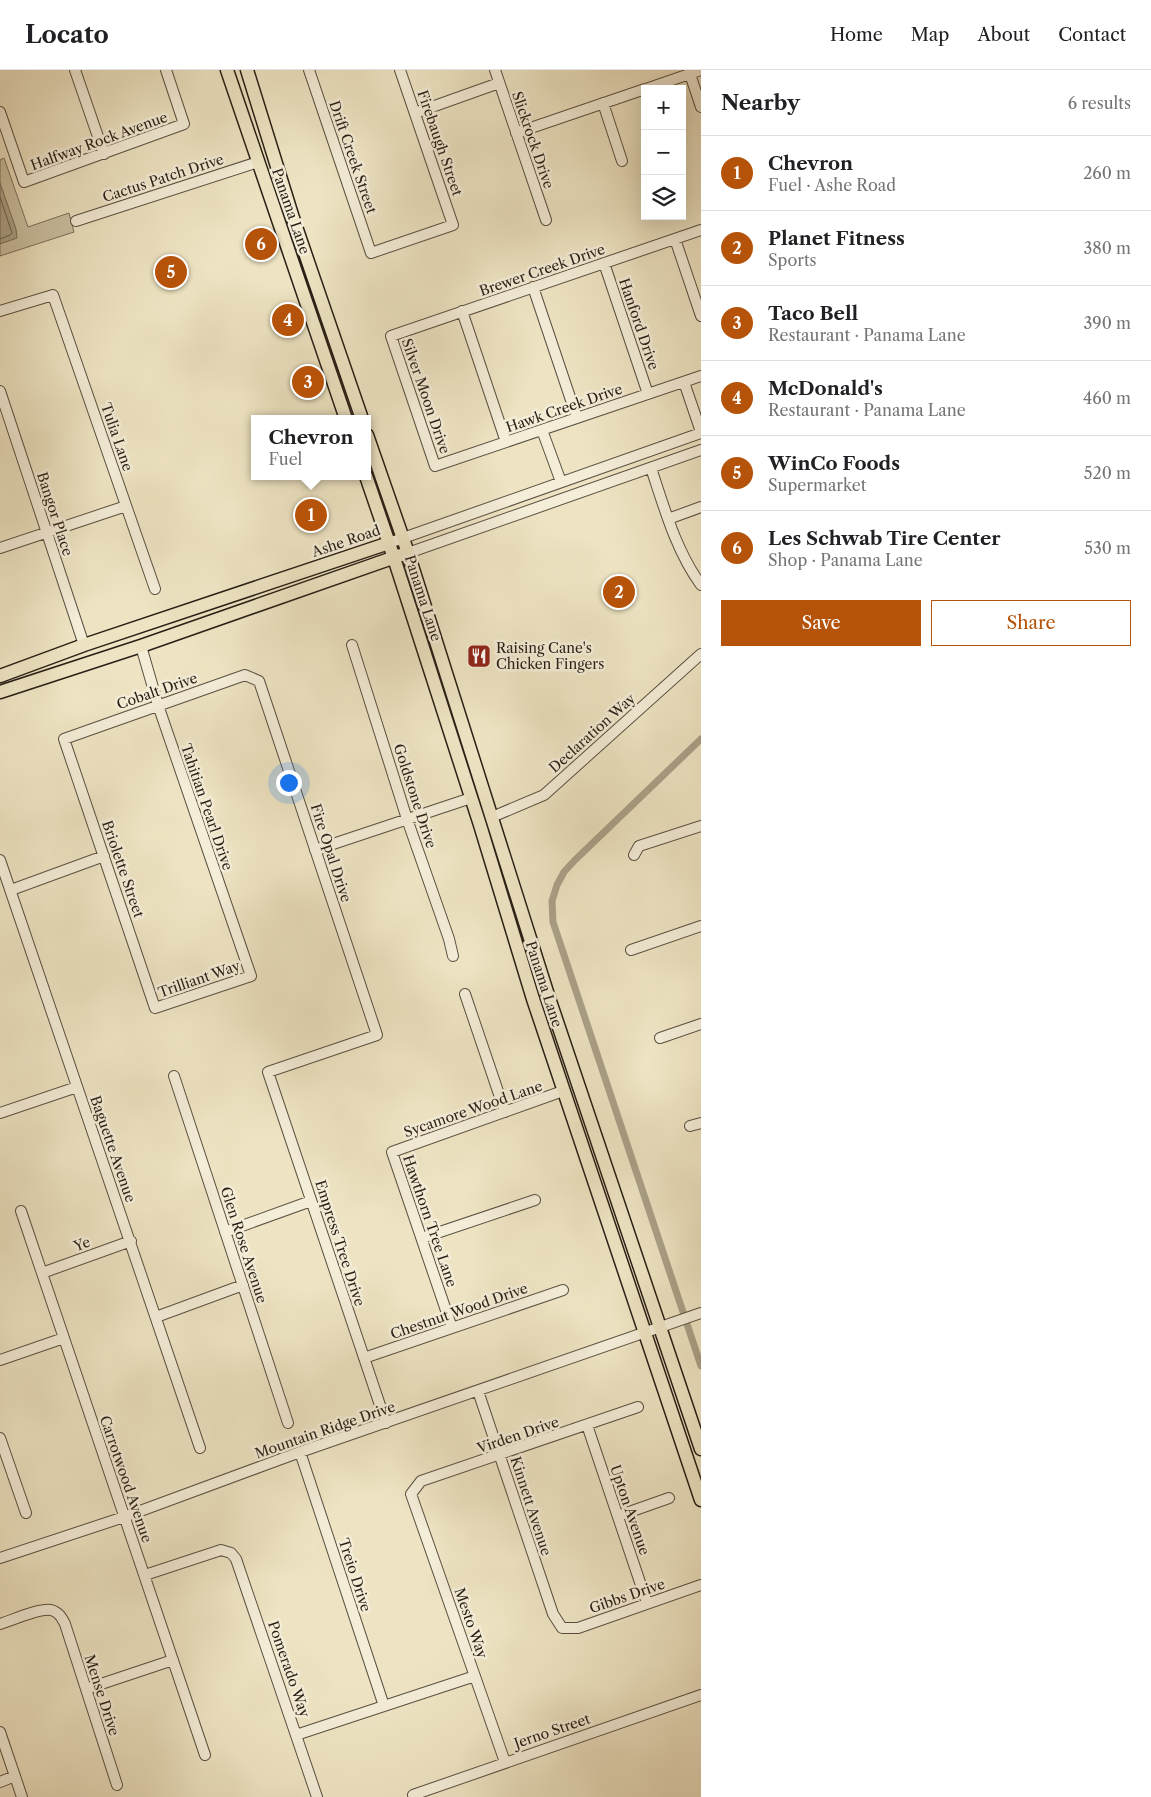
<!DOCTYPE html>
<html lang="en">
<head>
<meta charset="utf-8">
<style>
  :root { --surface:#fff; --page:#f6f6f6; --text:#202124; --muted:#757577; --line:#e0e0e0; --accent:#b45309 }
  body { margin:0; font-family:"Libre Caslon Text",serif; background:var(--page); color:var(--text) }
  .controls { position:absolute; right:15px; top:15px; display:grid; overflow:hidden; border-radius:0px; box-shadow:0 5px 20px #0002 }
  .controls button { width:45px; height:45px; display:grid; place-items:center; padding:0; border:0; border-bottom:1px solid var(--line); background:var(--surface); color:var(--text); font:25px sans-serif }
  .you { position:absolute; left:288px; top:712px; width:18px; height:18px; margin:-12px; border:4px solid #fff; border-radius:50%; background:#1a73e8; box-shadow:0 0 0 8px #1a73e833 }
  .badge { display:grid; place-items:center; width:32px; height:32px; border-radius:50%; background:var(--accent); color:#fff; font-size:16px; font-weight:700 }
  .pin { position:absolute; translate:-50% -50%; border:2px solid #fff; box-shadow:0 1px 5px #0006 }
  .popup { position:absolute; left:251px; top:345px; width:120px; height:65px; box-sizing:border-box; display:grid; place-content:center; border-radius:0px; background:var(--surface); filter:drop-shadow(0 1px 4px #0005); font-size:16px; white-space:nowrap; color:var(--muted) }
  .popup b { font-size:19px; color:var(--text) }
  .popup::after { content:''; position:absolute; left:50%; top:100%; margin-left:-10px; border:10px solid transparent; border-top-color:var(--surface) }
  .list { margin:0; padding:0; list-style:none }
  h2 { display:flex; justify-content:space-between; align-items:center; height:65px; margin:0; padding:0 20px; font-size:21px }
  h2 small { font-size:16px; font-weight:400; color:var(--muted) }
  .list li { display:grid; grid-template-columns:32px 1fr auto; gap:15px; align-items:center; box-sizing:border-box; height:75px; padding:0 20px; border-top:1px solid var(--line) }
  .list b { display:block; font-size:19px; white-space:nowrap }
  .list p { margin:0; font-size:16px; white-space:nowrap; color:var(--muted) }
  .list em { font-size:16px; font-style:normal; color:var(--muted) }
  .actions { display:flex; gap:10px; padding:15px 20px }
  .actions a { flex:1; padding:11px 0; border:1px solid var(--accent); border-radius:0px; text-align:center; font-size:18px; color:var(--accent) }
  .actions .main { background:var(--accent); color:#fff }
  .icon { flex:none; width:28px; height:28px; fill:none; stroke:currentColor; stroke-width:2; stroke-linecap:round; stroke-linejoin:round }
  .map { position:relative; flex:none; width:701px; height:1727px; overflow:hidden }
  header { display:flex; align-items:center; gap:30px; box-sizing:border-box; height:70px; padding:0 25px; background:var(--surface); border-bottom:1px solid var(--line) }
  header strong { font-size:24px }
  nav { display:flex; gap:28px; margin-inline-start:auto; font-size:18px }
  main { display:flex }
  aside { flex:1; background:var(--surface) }
  .map>svg:first-child { display:block }
</style>
</head>
<body>
<header>
<strong>Locato</strong>
<nav><a>Home</a><a>Map</a><a>About</a><a>Contact</a></nav>
</header>
<main>
<div class="map">
<svg width="701" height="1727" viewBox="0 0 701 1727">
  <rect width="100%" height="100%" fill="#eee4c3"/>
  <filter id="stains"><feTurbulence type="fractalNoise" baseFrequency=".004" numOctaves="4"/><feColorMatrix values="0 0 0 0 .2 0 0 0 0 .09 0 0 0 0 .02 0 0 0 .5 -.17"/></filter>
  <radialGradient id="worn" r=".72"><stop offset=".6" stop-color="#630" stop-opacity="0"/><stop offset="1" stop-color="#630" stop-opacity=".3"/></radialGradient>
  <path fill="#cdc3a6" stroke="#7b715e" d="M4,88l24,69 41,-14 5,19 -74,24v-96z"/>
  <path fill="#aba188" stroke="#776d5a" d="M0,113l16,46 1,9 -17,6z"/>
  <g fill="none" stroke-linecap="round" stroke-linejoin="round">
    <path stroke="#6a604f" stroke-width="1" d="M0,127l12,36 -2,2 -10,4"/>
    <path stroke="#aba188" stroke-width="7" d="M701,669l-127,122 -10,11 -7,13 -5,16 1,21 148,444"/>
    <g stroke="#5a5041" stroke-width="12">
      <path id="minor" d="M75,0l29,84
        M309,0l62,183 82,-28 -53,-155
        M495,0l51,150
        M690,4l11,33
        M646,19l55,-19
        M603,33l19,58
        M0,42l24,70 160,-58 -18,-54
        M415,43l84,-30
        M516,63l129,-44
        M76,151l182,-59
        M701,160l-310,106 44,130 266,-90
        M675,169l26,77
        M604,193l44,131
        M533,217l44,131
        M0,241l53,-16 102,294
        M462,241l44,131
        M684,312l17,50
        M0,321l84,254
        M542,360l19,52
        M651,398c13,39 25,83 50,117
        M668,449l33,-12
        M389,473l312,-110
        M0,478l126,-42
        M408,483l293,-103
        M352,575l55,174 42,120 4,17
        M141,576l17,59 93,271 -96,32 -91,-269 181,-64 14,6 118,354 -109,37 118,351
        M492,747l52,-22 157,-141
        M315,780l156,-52
        M634,785l5,-9 62,-20
        M0,790l200,588
        M11,820l93,-34
        M631,880l70,-24
        M465,924l40,118
        M660,968l41,-14
        M174,1006l114,347
        M0,1043l77,-26
        M690,1056l11,-3
        M21,1141l184,544
        M225,1162l86,-31
        M422,1168l113,-38
        M42,1203l89,-32
        M156,1247l87,-32
        M452,1258l-60,-176 171,-61
        M364,1288l199,-68
        M0,1290l64,-22
        M478,1321l75,223 9,14h16l123,-43
        M587,1355l60,178
        M0,1368l26,75
        M300,1382l84,254 91,-30
        M618,1446l51,-18
        M0,1488l124,-41 176,-65 401,-139
        M145,1505l76,-25 10,3 5,6 81,238
        M0,1554c13,-4 39,-16 51,-14 8,2 11,8 14,14l52,161
        M86,1619l87,-29
        M0,1662l22,65
        M296,1665l88,-29
        M505,1692l-94,-268 10,-13 217,-74
        M0,1712l15,-6
        M414,1727l-1,-2 288,-100"/>
    </g>
    <g stroke="#291f16" stroke-width="15">
      <path id="major" d="M227,0l119,349
        M247,0l46,148 69,201
        M367,365l41,118 140,442 153,454
        M366,406l28,82 86,267 53,174 168,501
        M0,606l84,-31 305,-102
        M0,622l141,-46 260,-91"/>
    </g>
    <use href="#minor" stroke="#f4edd8" stroke-width="10"/>
    <use href="#major" stroke="#eee4c3" stroke-width="12"/>
  </g>
  <defs>
    <g id="restaurant-square" transform="scale(1.25)"><rect x="-9" y="-9" width="18" height="18" rx="4" fill="#8f2418" stroke="#f4edd8"/><path d="M-5-6h1v4h1v-4h1v4h1v-4h1v5L-1.5 .5V6h-2V.5L-5-1ZM5-6V6H3V1.5H1.5Q1.5-4 5-6Z" fill="#fff"/></g>
  </defs>
  <g fill-rule="evenodd">
    <use href="#restaurant-square" x="479" y="586"/>
  </g>
  <g text-anchor="middle" dominant-baseline="central" stroke-width="5" stroke-linejoin="round" paint-order="stroke">
    <g font-size="14" fill="#291f16" stroke="#f4edd8">
      <text transform="translate(533 70) rotate(71)">Slickrock Drive</text>
      <text transform="translate(99 71) rotate(-20)">Halfway Rock Avenue</text>
      <text transform="translate(440 73) rotate(71)">Firebaugh Street</text>
      <text transform="translate(353 87) rotate(71)">Drift Creek Street</text>
      <text transform="translate(163 108) rotate(-18)">Cactus Patch Drive</text>
      <text transform="translate(291 141) rotate(71)">Panama Lane</text>
      <text transform="translate(542 200) rotate(-19)">Brewer Creek Drive</text>
      <text transform="translate(639 254) rotate(71)">Hanford Drive</text>
      <text transform="translate(426 326) rotate(71)">Silver Moon Drive</text>
      <text transform="translate(564 338) rotate(-19)">Hawk Creek Drive</text>
      <text transform="translate(117 367) rotate(71)">Tulia Lane</text>
      <text transform="translate(55 444) rotate(72)">Bangor Place</text>
      <text transform="translate(346 471) rotate(-19)">Ashe Road</text>
      <text transform="translate(423 528) rotate(72)">Panama Lane</text>
      <text transform="translate(157 621) rotate(-19)">Cobalt Drive</text>
      <text transform="translate(592 663) rotate(-42)">Declaration Way</text>
      <text transform="translate(415 726) rotate(72)">Goldstone Drive</text>
      <text transform="translate(207 737) rotate(71)">Tahitian Pearl Drive</text>
      <text transform="translate(331 783) rotate(72)">Fire Opal Drive</text>
      <text transform="translate(123 799) rotate(71)">Briolette Street</text>
      <text transform="translate(199 909) rotate(-19)">Trilliant Way</text>
      <text transform="translate(544 914) rotate(72)">Panama Lane</text>
      <text transform="translate(473 1039) rotate(-19)">Sycamore Wood Lane</text>
      <text transform="translate(113 1079) rotate(71)">Baguette Avenue</text>
      <text transform="translate(430 1151) rotate(71)">Hawthorn Tree Lane</text>
      <text transform="translate(340 1173) rotate(72)">Empress Tree Drive</text>
      <text transform="translate(82 1174) rotate(-20)">Ye</text>
      <text transform="translate(244 1175) rotate(72)">Glen Rose Avenue</text>
      <text transform="translate(459 1241) rotate(-19)">Chestnut Wood Drive</text>
      <text transform="translate(325 1360) rotate(-19)">Mountain Ridge Drive</text>
      <text transform="translate(518 1365) rotate(-19)">Virden Drive</text>
      <text transform="translate(126 1409) rotate(71)">Carrotwood Avenue</text>
      <text transform="translate(531 1436) rotate(72)">Kinnett Avenue</text>
      <text transform="translate(630 1440) rotate(71)">Upton Avenue</text>
      <text transform="translate(355 1505) rotate(72)">Treio Drive</text>
      <text transform="translate(627 1526) rotate(-19)">Gibbs Drive</text>
      <text transform="translate(471 1553) rotate(71)">Mesto Way</text>
      <text transform="translate(289 1599) rotate(71)">Pomerado Way</text>
      <text transform="translate(102 1625) rotate(72)">Mense Drive</text>
      <text transform="translate(552 1661) rotate(-19)">Jerno Street</text>
    </g>
    <g font-size="14" fill="#291f16" stroke="#f4edd8" text-anchor="start">
      <text x="496" y="578">Raising Cane's<tspan x="496" dy="16">Chicken Fingers</tspan></text>
    </g>
  </g>
  <rect width="100%" height="100%" filter="url(#stains)"/>
  <rect width="100%" height="100%" fill="url(#worn)"/>
</svg>
<div class="controls">
<button>+</button>
<button>−</button>
<button><svg class="icon" aria-label="layers" viewBox="0 0 24 24"><path d="M12 4l9 5-9 5-9-5zM3 14l9 5 9-5"/></svg></button>
</div>
<div class="you"></div>
<div class="pin badge" style="left:311px;top:445px">1</div>
<div class="popup"><b>Chevron</b>Fuel</div>
<div class="pin badge" style="left:619px;top:522px">2</div>
<div class="pin badge" style="left:308px;top:312px">3</div>
<div class="pin badge" style="left:288px;top:250px">4</div>
<div class="pin badge" style="left:171px;top:202px">5</div>
<div class="pin badge" style="left:261px;top:174px">6</div>
</div>
<aside>
<h2>Nearby<small>6 results</small></h2>
<ul class="list">
<li><span class="badge">1</span><div><b>Chevron</b><p>Fuel · Ashe Road</p></div><em>260 m</em></li>
<li><span class="badge">2</span><div><b>Planet Fitness</b><p>Sports</p></div><em>380 m</em></li>
<li><span class="badge">3</span><div><b>Taco Bell</b><p>Restaurant · Panama Lane</p></div><em>390 m</em></li>
<li><span class="badge">4</span><div><b>McDonald's</b><p>Restaurant · Panama Lane</p></div><em>460 m</em></li>
<li><span class="badge">5</span><div><b>WinCo Foods</b><p>Supermarket</p></div><em>520 m</em></li>
<li><span class="badge">6</span><div><b>Les Schwab Tire Center</b><p>Shop · Panama Lane</p></div><em>530 m</em></li>
</ul>
<div class="actions"><a class="main">Save</a><a>Share</a></div>
</aside>
</main>
</body>
</html>
